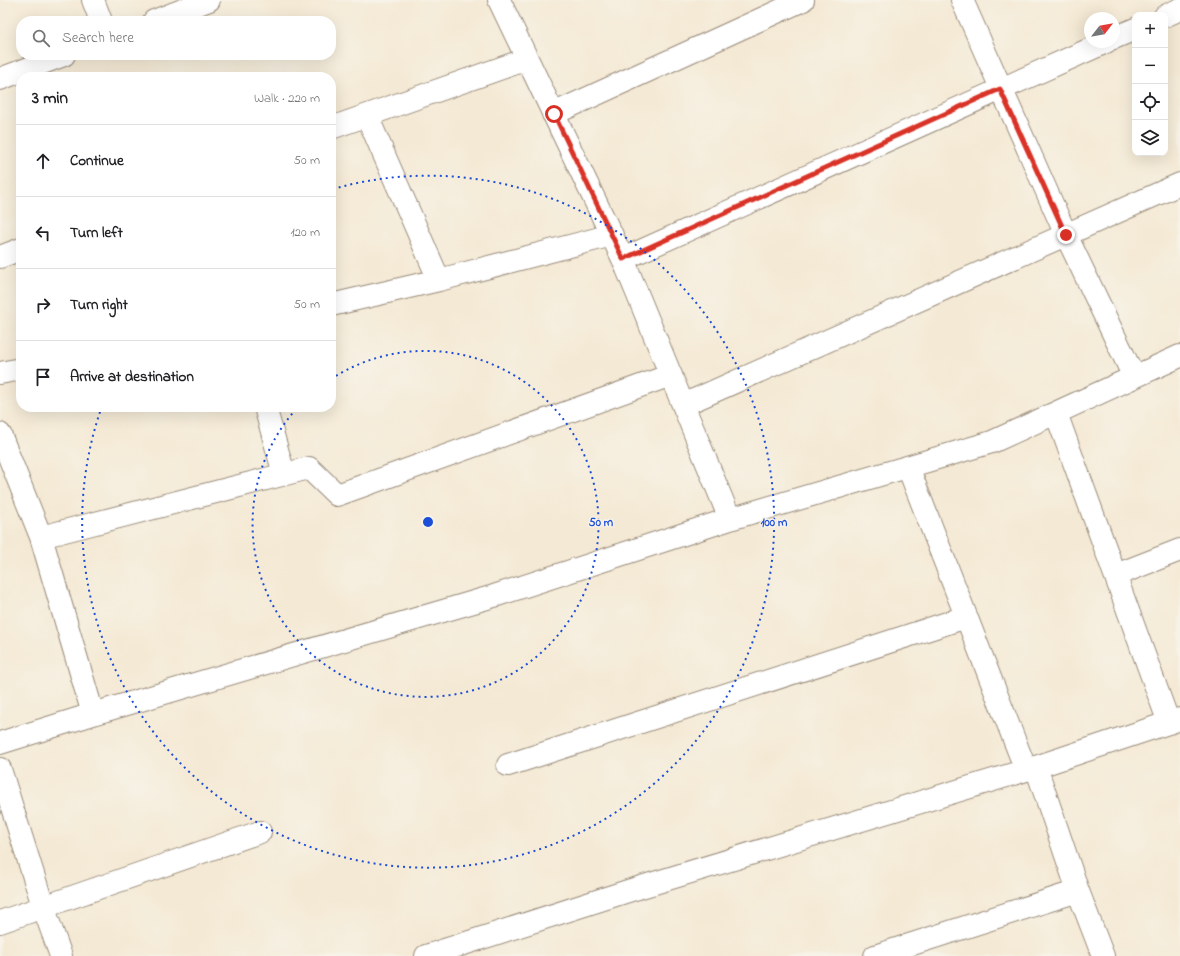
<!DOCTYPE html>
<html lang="en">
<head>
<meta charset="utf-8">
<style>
  :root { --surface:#fff; --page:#f6f6f6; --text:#202124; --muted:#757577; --line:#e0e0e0 }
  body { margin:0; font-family:"Indie Flower",sans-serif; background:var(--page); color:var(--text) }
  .controls { position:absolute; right:12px; top:12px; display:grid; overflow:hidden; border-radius:8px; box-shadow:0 4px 16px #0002 }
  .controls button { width:36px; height:36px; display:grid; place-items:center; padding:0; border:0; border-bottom:1px solid var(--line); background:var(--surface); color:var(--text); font:20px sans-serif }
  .compass { position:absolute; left:1084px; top:12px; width:36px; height:36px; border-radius:50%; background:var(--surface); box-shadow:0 4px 16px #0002; rotate:59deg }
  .stop { position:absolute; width:12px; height:12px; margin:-9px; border:3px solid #d93025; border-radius:50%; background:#fff }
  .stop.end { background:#d93025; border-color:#fff; box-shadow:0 1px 4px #0008 }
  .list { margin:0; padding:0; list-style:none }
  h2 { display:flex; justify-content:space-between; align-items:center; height:52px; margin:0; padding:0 16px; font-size:17px }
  h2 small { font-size:13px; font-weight:400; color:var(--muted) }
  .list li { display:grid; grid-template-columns:26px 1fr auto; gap:12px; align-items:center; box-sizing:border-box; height:72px; padding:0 16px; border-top:1px solid var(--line) }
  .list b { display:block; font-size:15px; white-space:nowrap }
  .list em { font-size:13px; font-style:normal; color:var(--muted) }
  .icon { flex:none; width:22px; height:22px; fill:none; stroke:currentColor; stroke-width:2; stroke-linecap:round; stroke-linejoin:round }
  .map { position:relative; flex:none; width:1180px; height:956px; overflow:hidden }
  .search { position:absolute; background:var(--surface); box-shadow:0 4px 16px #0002; left:16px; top:16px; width:320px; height:44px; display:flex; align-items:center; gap:10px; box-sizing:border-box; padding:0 14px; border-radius:16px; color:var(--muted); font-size:15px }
  .panel { position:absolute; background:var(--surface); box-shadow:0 4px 16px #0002; left:16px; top:72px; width:320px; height:340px; border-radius:16px }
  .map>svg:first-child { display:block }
</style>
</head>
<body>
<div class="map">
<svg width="1180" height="956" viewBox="0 0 1180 956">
  <rect width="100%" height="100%" fill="#f7f3e8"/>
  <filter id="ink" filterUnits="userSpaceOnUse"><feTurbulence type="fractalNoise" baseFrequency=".025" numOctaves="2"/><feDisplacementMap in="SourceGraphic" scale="8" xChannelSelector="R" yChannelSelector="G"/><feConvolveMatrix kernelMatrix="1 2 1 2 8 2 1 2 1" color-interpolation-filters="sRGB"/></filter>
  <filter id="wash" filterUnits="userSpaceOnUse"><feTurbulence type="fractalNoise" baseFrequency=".012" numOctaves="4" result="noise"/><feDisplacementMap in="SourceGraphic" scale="16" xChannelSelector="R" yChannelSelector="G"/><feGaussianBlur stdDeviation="0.9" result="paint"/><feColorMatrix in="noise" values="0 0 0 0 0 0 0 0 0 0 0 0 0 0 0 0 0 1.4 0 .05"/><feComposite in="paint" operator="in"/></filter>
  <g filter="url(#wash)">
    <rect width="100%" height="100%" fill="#f4e9d4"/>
  </g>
  <g filter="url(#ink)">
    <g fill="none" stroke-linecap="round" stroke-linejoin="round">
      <g stroke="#988a79" stroke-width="24">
        <path id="minor" d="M93,0l8,21
          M499,0l124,259 107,260
          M962,0l104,235 68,142
          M1165,16l15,-7
          M154,21l55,-21
          M1114,38l21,-9
          M0,79l64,-24
          M553,114l250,-114
          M367,116l72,164
          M331,128l196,-69
          M0,257l21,-8
          M623,259l483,-217
          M331,305l108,-25 173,-45
          M0,373l21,-4
          M683,405l497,-221
          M265,407l19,67
          M1056,413l113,310
          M0,434l41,103 52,177
          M908,467l118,303
          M41,537l268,-69 28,27 334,-120
          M1116,575l64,-25
          M0,743l93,-29 401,-118 236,-77 262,-77 188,-86
          M508,765l458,-148
          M1036,767l42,124 25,65
          M0,769l43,137 18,50
          M0,922l260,-90
          M426,956l202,-65 408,-124 144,-48
          M875,956l203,-65"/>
      </g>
      <use href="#minor" stroke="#fff" stroke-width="22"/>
    </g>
  </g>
  <g fill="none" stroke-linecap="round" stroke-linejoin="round" filter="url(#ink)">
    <path stroke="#d93025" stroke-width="5" d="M554,114l69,145 377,-170 66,146"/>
  </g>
  <g fill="none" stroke="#1d4ed8" stroke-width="2" stroke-dasharray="2 4">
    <path d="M331 379A173 173 0 1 1 298 407"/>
    <path d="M333 189A346 346 0 1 1 101 409"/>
  </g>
  <circle cx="428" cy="522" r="6" fill="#1d4ed8" stroke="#f7f3e8" stroke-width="2"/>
  <g font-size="12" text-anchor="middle" font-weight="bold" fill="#1d4ed8" stroke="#f7f3e8" stroke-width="3" stroke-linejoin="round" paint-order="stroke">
    <text x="601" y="526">50 m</text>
    <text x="774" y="526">100 m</text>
  </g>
</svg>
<div class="controls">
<button>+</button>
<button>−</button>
<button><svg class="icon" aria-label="locate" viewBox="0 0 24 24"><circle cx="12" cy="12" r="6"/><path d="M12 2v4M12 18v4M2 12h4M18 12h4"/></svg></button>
<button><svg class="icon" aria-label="layers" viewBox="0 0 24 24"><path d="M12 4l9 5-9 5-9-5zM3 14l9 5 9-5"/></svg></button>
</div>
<svg class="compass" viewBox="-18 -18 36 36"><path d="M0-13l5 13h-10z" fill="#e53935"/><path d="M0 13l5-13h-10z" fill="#757577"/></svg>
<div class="stop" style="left:554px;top:114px"></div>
<div class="stop end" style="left:1066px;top:235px"></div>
<div class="search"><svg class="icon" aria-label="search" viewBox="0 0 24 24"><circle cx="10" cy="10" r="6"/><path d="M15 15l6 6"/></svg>Search here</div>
<section class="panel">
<h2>3 min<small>Walk · 220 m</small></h2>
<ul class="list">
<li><svg class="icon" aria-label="ahead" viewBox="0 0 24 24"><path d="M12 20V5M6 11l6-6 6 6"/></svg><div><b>Continue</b></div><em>50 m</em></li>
<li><svg class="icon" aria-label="left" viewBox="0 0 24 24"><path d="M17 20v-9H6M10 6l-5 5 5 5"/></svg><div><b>Turn left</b></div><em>120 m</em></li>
<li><svg class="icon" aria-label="right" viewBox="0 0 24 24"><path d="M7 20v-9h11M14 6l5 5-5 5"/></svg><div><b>Turn right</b></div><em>50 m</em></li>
<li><svg class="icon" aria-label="arrive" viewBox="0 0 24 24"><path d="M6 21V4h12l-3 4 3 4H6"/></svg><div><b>Arrive at destination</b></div></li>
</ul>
</section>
</div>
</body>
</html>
